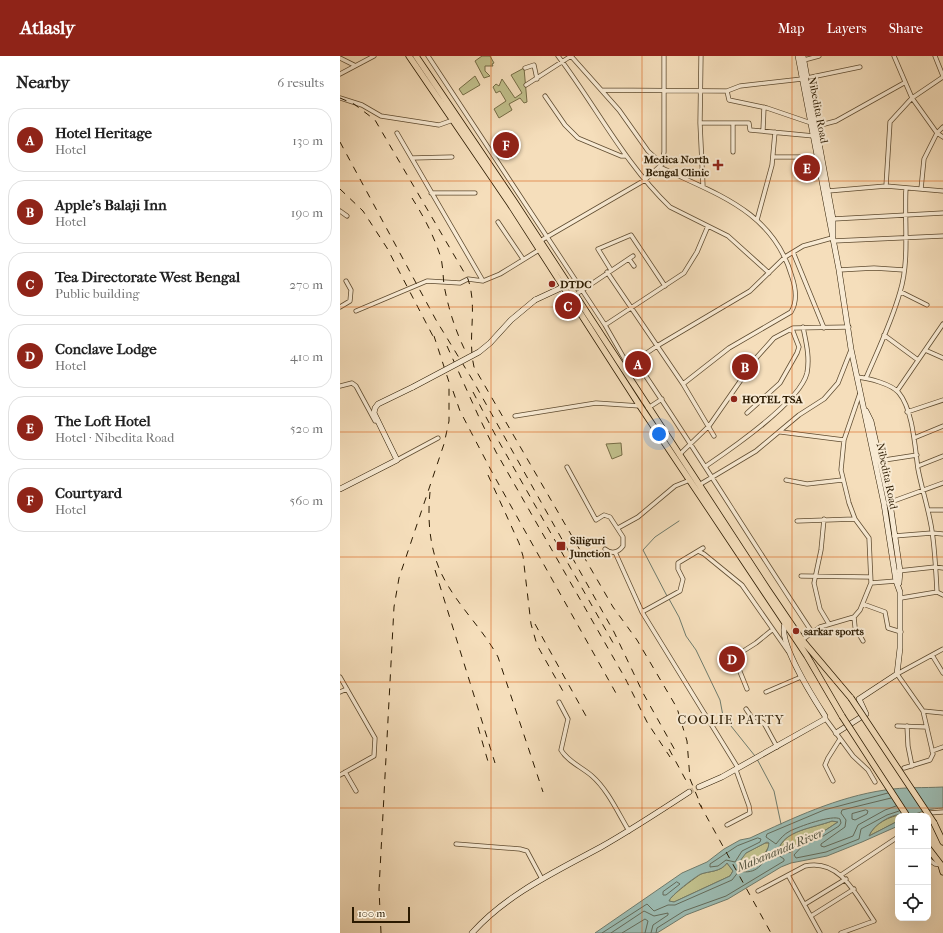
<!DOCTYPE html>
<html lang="en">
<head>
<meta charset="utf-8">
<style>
  :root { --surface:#fff; --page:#f2f2f2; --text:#222; --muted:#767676; --line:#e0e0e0; --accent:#8f2418 }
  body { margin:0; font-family:"IM FELL French Canon",serif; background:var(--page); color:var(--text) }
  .controls { position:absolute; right:12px; bottom:12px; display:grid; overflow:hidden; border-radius:8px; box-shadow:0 4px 16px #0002 }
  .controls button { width:36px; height:36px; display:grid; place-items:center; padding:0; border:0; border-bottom:1px solid var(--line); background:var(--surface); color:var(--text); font:20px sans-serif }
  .scale { position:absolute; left:12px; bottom:10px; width:58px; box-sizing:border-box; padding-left:4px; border:2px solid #2b1a01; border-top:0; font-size:11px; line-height:14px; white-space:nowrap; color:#2b1a01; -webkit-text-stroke:3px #f8ead3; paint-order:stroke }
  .you { position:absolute; left:319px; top:378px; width:14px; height:14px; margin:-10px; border:3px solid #fff; border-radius:50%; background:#1a73e8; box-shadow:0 0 0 6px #1a73e833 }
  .badge { display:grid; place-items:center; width:26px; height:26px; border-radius:50%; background:var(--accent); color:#fff; font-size:13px; font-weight:700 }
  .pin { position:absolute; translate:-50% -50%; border:2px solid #fff; box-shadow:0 1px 4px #0006 }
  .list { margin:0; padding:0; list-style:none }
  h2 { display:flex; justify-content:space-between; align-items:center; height:52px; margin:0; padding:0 16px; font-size:17px }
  h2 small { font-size:13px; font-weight:400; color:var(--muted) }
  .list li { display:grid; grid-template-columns:26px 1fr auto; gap:12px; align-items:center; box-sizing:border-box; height:64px; margin:0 8px 8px; padding:0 8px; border:1px solid var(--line); border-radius:16px }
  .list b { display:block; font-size:15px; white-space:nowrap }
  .list p { margin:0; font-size:13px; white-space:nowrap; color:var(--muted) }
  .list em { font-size:13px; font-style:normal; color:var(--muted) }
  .icon { flex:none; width:22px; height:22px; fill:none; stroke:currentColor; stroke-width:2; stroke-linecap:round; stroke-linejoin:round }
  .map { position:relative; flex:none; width:603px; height:877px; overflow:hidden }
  header { display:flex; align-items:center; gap:24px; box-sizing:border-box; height:56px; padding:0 20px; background:var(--accent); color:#fff }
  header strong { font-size:19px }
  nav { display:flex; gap:22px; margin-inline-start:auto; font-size:14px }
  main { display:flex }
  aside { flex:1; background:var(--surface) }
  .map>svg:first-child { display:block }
</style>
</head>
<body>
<header>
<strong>Atlasly</strong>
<nav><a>Map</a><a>Layers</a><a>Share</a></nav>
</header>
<main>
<aside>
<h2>Nearby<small>6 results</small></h2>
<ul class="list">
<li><span class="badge">A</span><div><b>Hotel Heritage</b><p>Hotel</p></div><em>130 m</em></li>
<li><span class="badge">B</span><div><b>Apple's Balaji Inn</b><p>Hotel</p></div><em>190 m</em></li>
<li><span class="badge">C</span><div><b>Tea Directorate West Bengal</b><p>Public building</p></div><em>270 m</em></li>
<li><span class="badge">D</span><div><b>Conclave Lodge</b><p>Hotel</p></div><em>410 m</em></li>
<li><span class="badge">E</span><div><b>The Loft Hotel</b><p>Hotel · Nibedita Road</p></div><em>520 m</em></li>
<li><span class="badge">F</span><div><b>Courtyard</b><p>Hotel</p></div><em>560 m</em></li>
</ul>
</aside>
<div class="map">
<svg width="603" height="877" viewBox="0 0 603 877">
  <rect width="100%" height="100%" fill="#f5debb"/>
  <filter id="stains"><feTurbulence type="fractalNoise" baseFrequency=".005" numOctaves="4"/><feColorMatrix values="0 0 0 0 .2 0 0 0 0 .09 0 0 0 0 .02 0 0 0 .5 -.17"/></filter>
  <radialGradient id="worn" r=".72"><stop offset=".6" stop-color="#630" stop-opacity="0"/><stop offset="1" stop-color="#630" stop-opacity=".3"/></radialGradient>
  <path fill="#c1c08c" stroke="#766d46" d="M142,0h8l4,7 -2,1 1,2h-8v5l5,5 -6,2 -9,-17z
    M184,12l3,34 -3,1 -4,-5 -11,6 3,6 -13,8 -5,-9 12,-8 -6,-10 -4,2 -3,-6 3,-3 3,2 3,-7 13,19 7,-5 -11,-18z
    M135,20l5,9 -17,10 -4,-6z
    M281,387l1,12 -10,4 -6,-15z
    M563,758l5,2h-10v5l-29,15c4,-12 21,-20 34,-22z
    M492,765l6,1 -20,13 -15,5 -12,12 -8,2 -5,-3c5,-21 36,-23 54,-30z
    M425,787h4l1,2 -11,17 -9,6 -9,-1 -1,-6 4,-7z
    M387,807l6,8 -3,5 -56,26 -5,-1c1,-5 27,-24 32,-27 8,-3 20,-2 26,-11z"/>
  <path fill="#9cbcb3" stroke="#6f7b6c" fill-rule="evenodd" d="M603,731v21c-13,1 -18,2 -30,7 -4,2 -8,-1 -12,-1 -11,1 -28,11 -32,22l29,-15v5l-36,16 -35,14 -36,7 -10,4 -53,32 -42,16 -29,18h-62l87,-60 25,-11 17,-13 16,-9 10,-2c43,-20 87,-41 135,-48 19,-3 39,-2 58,-3zM492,765l6,1 -20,13 -15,5 -12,12 -8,2 -5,-3c5,-21 36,-23 54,-30zM427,786l2,1c-1,11 -10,20 -19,25l-9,-1 -1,-6 6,-8zM387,807l6,8 -3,5 -56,26 -5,-1c1,-5 27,-25 32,-27 8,-3 20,-2 26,-11z"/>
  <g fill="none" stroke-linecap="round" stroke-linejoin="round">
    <path stroke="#646b5a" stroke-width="1" d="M548,737l-64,17 -57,24 -1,3 10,7c4,-5 8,-10 14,-13 8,-4 43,-17 50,-12l1,4 -2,3 -19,12 -15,5 -11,12 2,3 30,-6 33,-13 2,-10 26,-14 12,-4
      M551,742l-49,12 -1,3 5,7 -1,7 -24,17v2l3,1 29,-11 5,-11 27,-15 11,-4
      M526,754l2,1 -1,3 -12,6 -3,-1v-5z
      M418,782l3,1 -1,3 -18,9 -7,11 -9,-2 -8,6 -8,1v-3l27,-18z
      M337,826l3,2 -14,11h-3v-3z
      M262,877l45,-29 7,7 14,-6h7l57,-25 7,-9c18,4 23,-7 33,-20l12,8v2l-58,35 -42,15 -27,17 -1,5
      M271,877l33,-22 10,5 14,-3v2l-15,10 -2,8
      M282,877l23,-14 3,2 -3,12"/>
    <path stroke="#6f7b6c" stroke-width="1" d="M327,540l-24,-46 12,-13 24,-16
      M329,543l10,18 7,19 10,14 24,50 3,16 32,40
      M417,703l17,32 7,33"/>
    <path stroke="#cdb796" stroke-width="5" stroke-dasharray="5 2.5" stroke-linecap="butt" d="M349,736l10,-5"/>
    <g stroke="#5e4b30" stroke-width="5">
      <path id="street" d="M88,0l177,269 23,40
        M218,0c38,50 66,107 112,151l58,29 41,37
        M231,0l48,54 29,41 14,13
        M361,0l-1,67 3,63
        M554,0l18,42 25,35 6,4
        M595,0l8,20
        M0,2l14,7
        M464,4l15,-4
        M185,12l9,-3 3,14
        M0,18l34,-18
        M467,22l53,-11
        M186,29l45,-29
        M261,34l126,1 13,-5 62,-7
        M387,35l2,9 38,8 44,15
        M205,40l20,29 13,13 43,18h5
        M0,42l22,7 19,11 58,9 14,-5
        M360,67h49l1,7 64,6
        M393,67v29
        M477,70l19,-5 68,-38
        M423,74l1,-23
        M57,77l86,148
        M433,101h44
        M72,102l40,-1
        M320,111c55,27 113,43 132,110 4,12 6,24 -1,35l-62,36 -46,36
        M546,130l4,-64 22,-24 31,-21
        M581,133l3,-30 13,-26 6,-6
        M488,135l58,-5 57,5
        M91,137h44
        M0,155l7,5
        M493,163l110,-6
        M417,164l15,-55 3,-33
        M158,166l25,37
        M200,185l105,-61 17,-16 2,-12v-96
        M493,185l110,-5
        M453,196l31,76
        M289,203l5,7
        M271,214l-13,-21 33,-14 34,51
        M499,214l35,-2 30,2
        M267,216l76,112 31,52
        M561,236l26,13
        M235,239l58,-39
        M0,251l10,-6 1,-11 -5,-9
        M16,255l71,-30 33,2 8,-4 15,2 17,-7 39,-24
        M265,269l79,-52 13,-21 11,-26
        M544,279l34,25
        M585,294l18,8
        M295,304c61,90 117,182 177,272
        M283,313l34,-23 93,-55 35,-34 18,-11 29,-8
        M517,321c11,1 35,7 42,16 14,17 16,55 19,76 4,21 11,41 14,62 3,20 4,41 5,61
        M526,322c12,-28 26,-57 34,-86 10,-32 4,-71 6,-104
        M0,330l12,-3 4,3 19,35h3
        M557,335l46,-67
        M308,352l14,-9
        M567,356l36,-12
        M407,357l33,-30 17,-30 2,-6 -7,-18
        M175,360l81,-13 44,3
        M441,376l63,8
        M574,382l29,-12
        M339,399l30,-29 48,-69 17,-19 19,-10 56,-1
        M57,404l41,-22
        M538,405l39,-6
        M366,410c25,-17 94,-64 101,-93 3,-16 -1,-31 -4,-46
        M578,410l25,-10
        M227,411l29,53 8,-5 6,2 13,20v9c-5,7 -12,8 -18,3
        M446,424l21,4 35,-4
        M359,429l57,-34 43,-36 25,-16 14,-16 13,-33
        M548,447l55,-20
        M588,454h15
        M484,463l-3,31 -7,33 6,26 9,15
        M457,465l58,-2
        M278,472l20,-11 37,-31 15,-6
        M554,480l38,-3 11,1
        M358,495l6,3 38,31 46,66
        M275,496l27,60 96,156
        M558,515l37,-4 8,1
        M461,520l69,1
        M531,527l25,-2
        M561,542l36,-6 6,3
        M523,548l22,8 3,16 13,4
        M302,556l38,-21 3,-12 -5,-10v-6l25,-15
        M514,561l1,10 8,14
        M462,584l18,-13 34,-10 6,-7 11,-27 -2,-45 -14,-19 -6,-16 -8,-33 3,-30 16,-47
        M592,599l11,18
        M0,621l35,61 -1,18 -34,19
        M407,633l-13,-32 22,-14 16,-13
        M0,636l7,-3
        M426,636l35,-15
        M219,646l9,17 -7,31c7,12 21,17 31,26 16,14 26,37 37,55
        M406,653l9,13h7l3,3 12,22
        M583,655l20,2
        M485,662l28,38 15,14 7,12
        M557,670l30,1
        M567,670l1,20 4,20
        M592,695l11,-4
        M564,712l26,-8 3,-6 -10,-43 -26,-37 46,-25
        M5,716l11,19
        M493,725l-8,-16 3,-7 12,-19
        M581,760l8,-3 14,-1
        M387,769l23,-12 -1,-7 -13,-36
        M116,788l64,5 7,2 15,28
        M588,803l7,5 6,1
        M448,819l32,58
        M501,819l57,-38
        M418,835l47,-25c36,-8 52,31 69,55l-33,12
        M465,848l41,-25
        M471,860l43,-27"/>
    </g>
    <g stroke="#2b1a01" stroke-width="6">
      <path id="secondary" d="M458,0l41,214 12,79 33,155 12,77 4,11v56l-3,26 -38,25 7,15 -30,19
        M463,0l30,163v17
        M195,244l28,-13
        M526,355l5,10 20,89 9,61 -1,12
        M0,433l57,-29 -23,-47 1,-5 3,-4 35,-17
        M359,731l23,-10 103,-58v-3c-11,-17 -48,-75 -40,-92
        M132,877c35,-39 83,-61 129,-86 30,-17 59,-36 88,-55"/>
    </g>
    <g stroke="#2b1a01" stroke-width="7">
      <path id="primary" d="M69,0l101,148 130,202 167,250 35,60
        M76,0l98,145 254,389 34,50 49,58
        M594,767l9,19
        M588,792l13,17 2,7"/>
    </g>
    <use href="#street" stroke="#f8ead3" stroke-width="3.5"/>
    <use href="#secondary" stroke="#f8ead3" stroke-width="5"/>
    <use href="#primary" stroke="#f5debb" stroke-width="5.5"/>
    <path stroke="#2b1a01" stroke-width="1" stroke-dasharray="7 7" stroke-linecap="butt" d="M0,42l14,6 21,16 93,159c10,30 -1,57 6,88l139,240 24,33 40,68 10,33 3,38 12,29
      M0,86l96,178 36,59 142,253 29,61 33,59
      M0,133l23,22 24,37 48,92
      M72,142c12,19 22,38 29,60 2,9 2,18 3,27 5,27 13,51 26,75
      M107,290l31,69 18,37 129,226 22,44 23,35
      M113,335l7,20 33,63 124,221
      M133,336l25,48 118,208
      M148,419l31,68 4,13 8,68 6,21 27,48
      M90,436c-3,31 0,64 17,92 15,26 37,47 51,73l45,135
      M95,514l60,193
      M195,568l51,92
      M138,671l11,38
      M329,693l20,37
      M359,747l72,130
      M41,877l-2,-44 15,-282 5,-29 45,-134 5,-23v-39l-15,-46"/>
    <g stroke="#2b1a01" stroke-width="6" stroke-linecap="butt">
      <path id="secondary-bridge" d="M73,331l66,-35 11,-9 21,-23 24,-20"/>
    </g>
    <g stroke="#2b1a01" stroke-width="7" stroke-linecap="butt">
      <path id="primary-bridge" d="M511,642l83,125
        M502,660l65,100"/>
    </g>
    <use href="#secondary-bridge" stroke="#f8ead3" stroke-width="5"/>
    <use href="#primary-bridge" stroke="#f5debb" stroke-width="5.5"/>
  </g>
  <path fill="none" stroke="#d5530b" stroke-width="1" stroke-opacity="0.55" d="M151,0v877M302,0v877M452,0v877M0,125h603M0,251h603M0,376h603M0,501h603M0,626h603M0,752h603"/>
  <g fill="#8f2418" stroke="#f8ead3" stroke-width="1.5">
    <path d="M376 103h4v4h4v4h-4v4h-4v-4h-4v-4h4z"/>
    <circle cx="212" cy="228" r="4"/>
    <circle cx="394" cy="343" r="4"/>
    <rect x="216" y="485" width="10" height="10" rx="2"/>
    <circle cx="456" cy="575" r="4"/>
  </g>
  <g text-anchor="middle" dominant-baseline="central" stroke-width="4" stroke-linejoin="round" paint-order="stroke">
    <g font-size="11" fill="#2b1a01" stroke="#f8ead3">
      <text transform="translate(478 54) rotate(79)">Nibedita Road</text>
      <text transform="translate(547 420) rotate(78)">Nibedita Road</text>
    </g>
    <g font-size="11" font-weight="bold" fill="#2b1a01" stroke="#f8ead3" text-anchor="start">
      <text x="369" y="103" text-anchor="end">Medica North<tspan x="369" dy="13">Bengal Clinic</tspan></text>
      <text x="220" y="228">DTDC</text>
      <text x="402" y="343">HOTEL TSA</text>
      <text x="230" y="484">Siliguri<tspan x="230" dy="13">Junction</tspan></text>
      <text x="464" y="575">sarkar sports</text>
    </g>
    <g font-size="12" font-style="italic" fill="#53533f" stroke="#f8ead3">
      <text transform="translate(440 794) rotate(-23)">Mahananda River</text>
    </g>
    <g font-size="13" letter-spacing="1" fill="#2b1a01" stroke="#f8ead3">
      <text x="391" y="663">COOLIE PATTY</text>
    </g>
  </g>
  <rect width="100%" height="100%" filter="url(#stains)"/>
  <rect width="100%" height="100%" fill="url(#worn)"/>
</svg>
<div class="controls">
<button>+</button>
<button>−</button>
<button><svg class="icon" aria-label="locate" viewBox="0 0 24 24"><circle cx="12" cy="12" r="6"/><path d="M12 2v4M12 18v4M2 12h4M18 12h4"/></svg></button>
</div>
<div class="scale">100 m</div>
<div class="you"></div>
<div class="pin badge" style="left:298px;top:308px">A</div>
<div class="pin badge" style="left:405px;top:311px">B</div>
<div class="pin badge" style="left:228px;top:250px">C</div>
<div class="pin badge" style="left:392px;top:603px">D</div>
<div class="pin badge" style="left:467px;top:112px">E</div>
<div class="pin badge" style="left:166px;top:89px">F</div>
</div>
</main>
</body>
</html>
